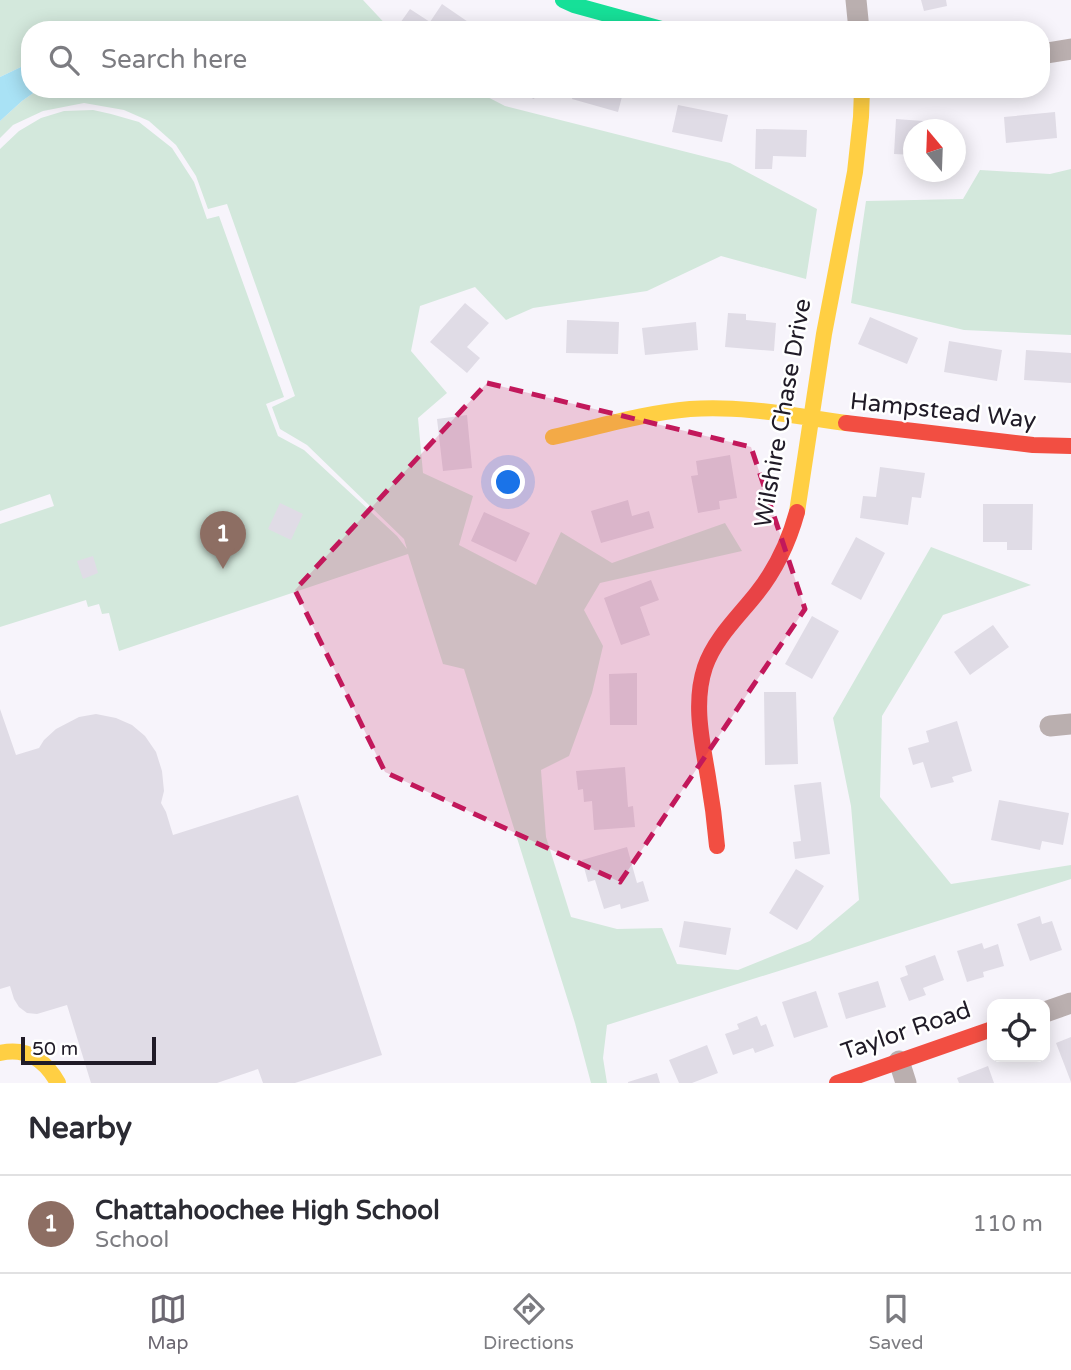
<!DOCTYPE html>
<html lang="en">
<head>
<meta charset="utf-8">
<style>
  :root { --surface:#fff; --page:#f2f2f3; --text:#2b2b33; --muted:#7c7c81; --line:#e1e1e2; --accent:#6b6771 }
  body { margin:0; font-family:"Varela Round",sans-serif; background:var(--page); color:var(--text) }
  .controls { position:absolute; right:21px; bottom:21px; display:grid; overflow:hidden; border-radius:14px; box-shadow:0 4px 18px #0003 }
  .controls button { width:63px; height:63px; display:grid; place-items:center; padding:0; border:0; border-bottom:2px solid var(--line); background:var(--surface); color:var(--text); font:35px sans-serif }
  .compass { position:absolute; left:903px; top:119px; width:63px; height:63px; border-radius:50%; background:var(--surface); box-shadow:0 4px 18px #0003; rotate:341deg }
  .scale { position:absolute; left:21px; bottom:18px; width:135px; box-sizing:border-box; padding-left:7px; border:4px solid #201b27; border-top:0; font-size:19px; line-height:24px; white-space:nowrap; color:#201b27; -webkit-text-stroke:5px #fff; paint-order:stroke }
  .you { position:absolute; left:509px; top:483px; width:24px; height:24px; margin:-18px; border:5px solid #fff; border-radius:50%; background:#1a73e8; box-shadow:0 0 0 10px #1a73e833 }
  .badge { display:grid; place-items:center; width:46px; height:46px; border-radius:50%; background:var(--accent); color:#fff; font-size:23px; font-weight:700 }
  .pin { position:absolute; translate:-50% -58px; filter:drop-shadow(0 2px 4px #0008) }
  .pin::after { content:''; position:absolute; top:37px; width:24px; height:21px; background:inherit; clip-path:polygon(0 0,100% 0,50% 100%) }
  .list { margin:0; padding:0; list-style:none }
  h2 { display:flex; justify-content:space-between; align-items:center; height:91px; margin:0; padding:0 28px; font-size:30px }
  h2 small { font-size:23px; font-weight:400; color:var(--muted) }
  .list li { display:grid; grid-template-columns:46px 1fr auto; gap:21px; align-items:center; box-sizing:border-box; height:98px; padding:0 28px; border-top:2px solid var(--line) }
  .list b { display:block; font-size:26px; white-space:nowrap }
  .list p { margin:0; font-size:23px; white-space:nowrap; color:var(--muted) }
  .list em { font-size:23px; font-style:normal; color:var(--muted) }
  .icon { flex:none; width:38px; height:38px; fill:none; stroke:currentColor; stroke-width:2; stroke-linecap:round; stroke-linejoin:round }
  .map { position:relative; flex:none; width:1071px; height:1083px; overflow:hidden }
  .search { position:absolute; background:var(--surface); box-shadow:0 4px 18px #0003; left:21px; right:21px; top:21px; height:77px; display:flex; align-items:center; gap:18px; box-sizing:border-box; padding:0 24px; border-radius:28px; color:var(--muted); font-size:26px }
  .sheet { height:189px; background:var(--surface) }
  nav { display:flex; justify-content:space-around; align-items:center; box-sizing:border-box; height:98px; border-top:2px solid var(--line); background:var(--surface); font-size:19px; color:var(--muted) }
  nav a { display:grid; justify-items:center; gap:4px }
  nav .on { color:var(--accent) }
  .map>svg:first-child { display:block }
</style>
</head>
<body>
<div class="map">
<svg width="1071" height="1083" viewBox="0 0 1071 1083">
  <rect width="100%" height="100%" fill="#f7f4fb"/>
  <path fill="#d3e8dc" d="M0,0h363l28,30h-361v46l-7,-10 -23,11z
    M39,89h433l33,17 225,57 87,46 -11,70 -85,-23 -74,35 -114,17 -27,12 -31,-33 -55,19 -9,45 36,42 -29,25 5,55 50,23 -14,49 77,40 25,-53 51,31 113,-40 17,28 -142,32 -16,27 19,36 -11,47 -23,63 -28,14 5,67 25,80 46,12 45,-1 15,36 61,6 72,-29 49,-41 -8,-94 -18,-88 98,-171 100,38 -88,30 -61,101 -2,81 71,87 120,-19v14l-464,146 -4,33 4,25h-16l-16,-60 -111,-354 -21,-5 -35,-110 -289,97 -10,-38 -7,1 -3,-10 -11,3 -2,-7 -86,27v-103l54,-18 -4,-12 -50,17v-362l19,-18 22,-13 23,-7 29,-1 18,4 28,8 33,26 22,34 13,37 12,-3 65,181 -18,7 12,32 26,14 93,86 10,13 -3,-10 -97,-94 -27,-16 -8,-22 23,-11 -68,-192 -19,5 -12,-33 -20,-31 -27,-24 -25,-11 -40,-7 -41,8 -30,14 -13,13v-17l22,-20z
    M1071,169v166l-107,-5 -113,-27 15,-102 97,-2 17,-29 70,4z"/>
  <path fill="#a9e2f5" d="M23,66l7,10v13h9l-17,12 -22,20v-44z"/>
  <path fill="#e0dce6" d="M921,0h25l1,6 -23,5z
    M442,4l32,22 -2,4h-68l-6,-4 12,-17 20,13z
    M510,89h28l-4,10z
    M575,89h49l-6,23 -46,-13z
    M678,105l50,10 -6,27 -50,-10z
    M1055,112l2,26 -51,5 -2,-26z
    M896,119l54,4 -1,7h-35v25l-20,-1z
    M756,129l51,1 -1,27 -33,-1 -1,13h-17z
    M465,303l24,20 -22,24 13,11 -13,15 -37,-31z
    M728,313l18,1v6l30,3 -2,28 -49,-4z
    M870,317l48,21 -11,26 -49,-20z
    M567,320l52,2 -1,32 -52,-1z
    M696,322l2,28 -53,5 -3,-27z
    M949,341l53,9 -5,31 -53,-9z
    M1026,350l45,3v30l-47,-3z
    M467,415l5,53 -29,3 -6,-52z
    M730,455l7,43 -18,3 1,8 -22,4 -7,-37 7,-1 -2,-14z
    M880,467l45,6 -4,25 -9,-1 -4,28 -48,-7 3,-22 13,1z
    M628,500l4,16 17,-5 5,17 -53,15 -10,-32z
    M280,503l23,11 -12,26 -23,-11z
    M983,504h50l-1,46h-25v-8h-24z
    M484,512l46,21 -14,29 -45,-21z
    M856,537l29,16 -24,47 -30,-16z
    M93,556l5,17 -15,6 -6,-18z
    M651,580l8,20 -19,7 10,28 -29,10 -17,-47z
    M812,616l27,15 -27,48 -27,-15z
    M993,625l16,22 -39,28 -16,-23z
    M637,673v52h-27l-1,-51z
    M764,692h32l2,72 -33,1z
    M0,709l16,46 23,-7 5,-8 12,-11 23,-12 17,-3 20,4 16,7 13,11 11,16 6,19 2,20 -3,12 5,9 7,23 125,-40 84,260 -87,28h-32l-5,-14 -41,14h-126l-24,-78 -30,9 -10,-1 -8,-6 -5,-8 -4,-13 -10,3z
    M957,721l15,50 -20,6 2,5 -23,6 -8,-26 -10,3 -5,-17 21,-6 -3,-11z
    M625,767l3,40 5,-1 2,21 -41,3 -2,-29 -8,1 -1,-13 -5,1 -2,-19z
    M821,782l9,72 -35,5 -2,-17 8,-1 -7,-56z
    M999,800l70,13 -6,32 -21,-4 -2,9 -49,-10z
    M627,847l10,36 6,-2 6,20 -28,8 -1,-5 -16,5 -9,-29 -7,2 -6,-22z
    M796,869l28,17 -27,44 -28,-17z
    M1040,916l2,8 10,-3 10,29 -32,11 -13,-37z
    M684,921l47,7 -5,27 -47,-8z
    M982,943l2,6 14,-5 6,22 -21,6 1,5 -17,5 -10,-31z
    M935,955l9,25 -21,8 3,7 -17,6 -9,-23 8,-3 -3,-9z
    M878,981l8,26 -40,12 -8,-26z
    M816,991l12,36 -34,11 -12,-36z
    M757,1016l4,10 5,-2 8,22 -19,7 -2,-5 -20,7 -8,-21 14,-5 -2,-5z
    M1071,1037v45l-15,-39z
    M707,1045l11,28 -26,10h-13l-10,-23z
    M988,1066l6,17h-35l-2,-5z
    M657,1073l3,10h-32v-1z"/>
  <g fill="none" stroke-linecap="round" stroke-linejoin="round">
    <path stroke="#baafaf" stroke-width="21" d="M856,0l3,30
      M1041,54l30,-5
      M1050,726l21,-2
      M1045,1012l26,-9
      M899,1061l7,22"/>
    <path stroke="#16e098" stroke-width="16" d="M563,0l11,5 91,25"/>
    <path stroke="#ffcf43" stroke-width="16" d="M553,437c45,-10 91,-24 137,-28 52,-4 105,7 156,14
      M797,512l27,-178 31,-162 6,-55 1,-28
      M0,1053c27,-6 45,7 58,30"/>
    <path stroke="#f24e42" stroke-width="16" d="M846,423l187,22 38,1
      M717,846c-2,-23 -5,-46 -9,-69 -6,-36 -15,-74 -3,-110 10,-29 34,-51 52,-74 19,-24 32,-52 40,-81
      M837,1083l155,-54"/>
  </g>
  <path fill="#c2185b" fill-opacity="0.2" stroke="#c2185b" stroke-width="5" stroke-dasharray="14 9" stroke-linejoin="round" d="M487,383l264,64 54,162 -185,273 -235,-110 -90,-182z"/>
  <g text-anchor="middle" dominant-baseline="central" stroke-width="5" stroke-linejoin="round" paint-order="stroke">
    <g font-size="24" fill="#201b27" stroke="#fff">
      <text transform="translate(943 411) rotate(6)">Hampstead Way</text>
      <text transform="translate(783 413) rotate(-80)">Wilshire Chase Drive</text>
      <text transform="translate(906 1031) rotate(-19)">Taylor Road</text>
    </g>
  </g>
</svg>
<div class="controls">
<button><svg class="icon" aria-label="locate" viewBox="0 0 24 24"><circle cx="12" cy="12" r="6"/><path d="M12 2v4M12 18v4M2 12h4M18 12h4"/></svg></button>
</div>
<svg class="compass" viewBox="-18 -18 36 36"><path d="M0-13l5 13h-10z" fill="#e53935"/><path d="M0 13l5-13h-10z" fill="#7c7c81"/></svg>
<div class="scale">50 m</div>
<div class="you"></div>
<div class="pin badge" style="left:223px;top:569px;background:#8d6e63">1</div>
<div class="search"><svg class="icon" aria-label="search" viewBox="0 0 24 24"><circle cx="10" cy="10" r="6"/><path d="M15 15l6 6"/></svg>Search here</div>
</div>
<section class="sheet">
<h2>Nearby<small></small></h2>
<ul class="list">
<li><span class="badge" style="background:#8d6e63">1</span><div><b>Chattahoochee High School</b><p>School</p></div><em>110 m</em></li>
</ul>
</section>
<nav>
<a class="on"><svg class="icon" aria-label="map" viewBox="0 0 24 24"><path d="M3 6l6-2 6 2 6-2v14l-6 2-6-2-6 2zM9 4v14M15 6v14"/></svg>Map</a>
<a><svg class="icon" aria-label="directions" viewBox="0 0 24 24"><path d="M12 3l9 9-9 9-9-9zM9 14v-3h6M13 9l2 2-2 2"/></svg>Directions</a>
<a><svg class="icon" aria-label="saved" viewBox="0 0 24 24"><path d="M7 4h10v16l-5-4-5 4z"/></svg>Saved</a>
</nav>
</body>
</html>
